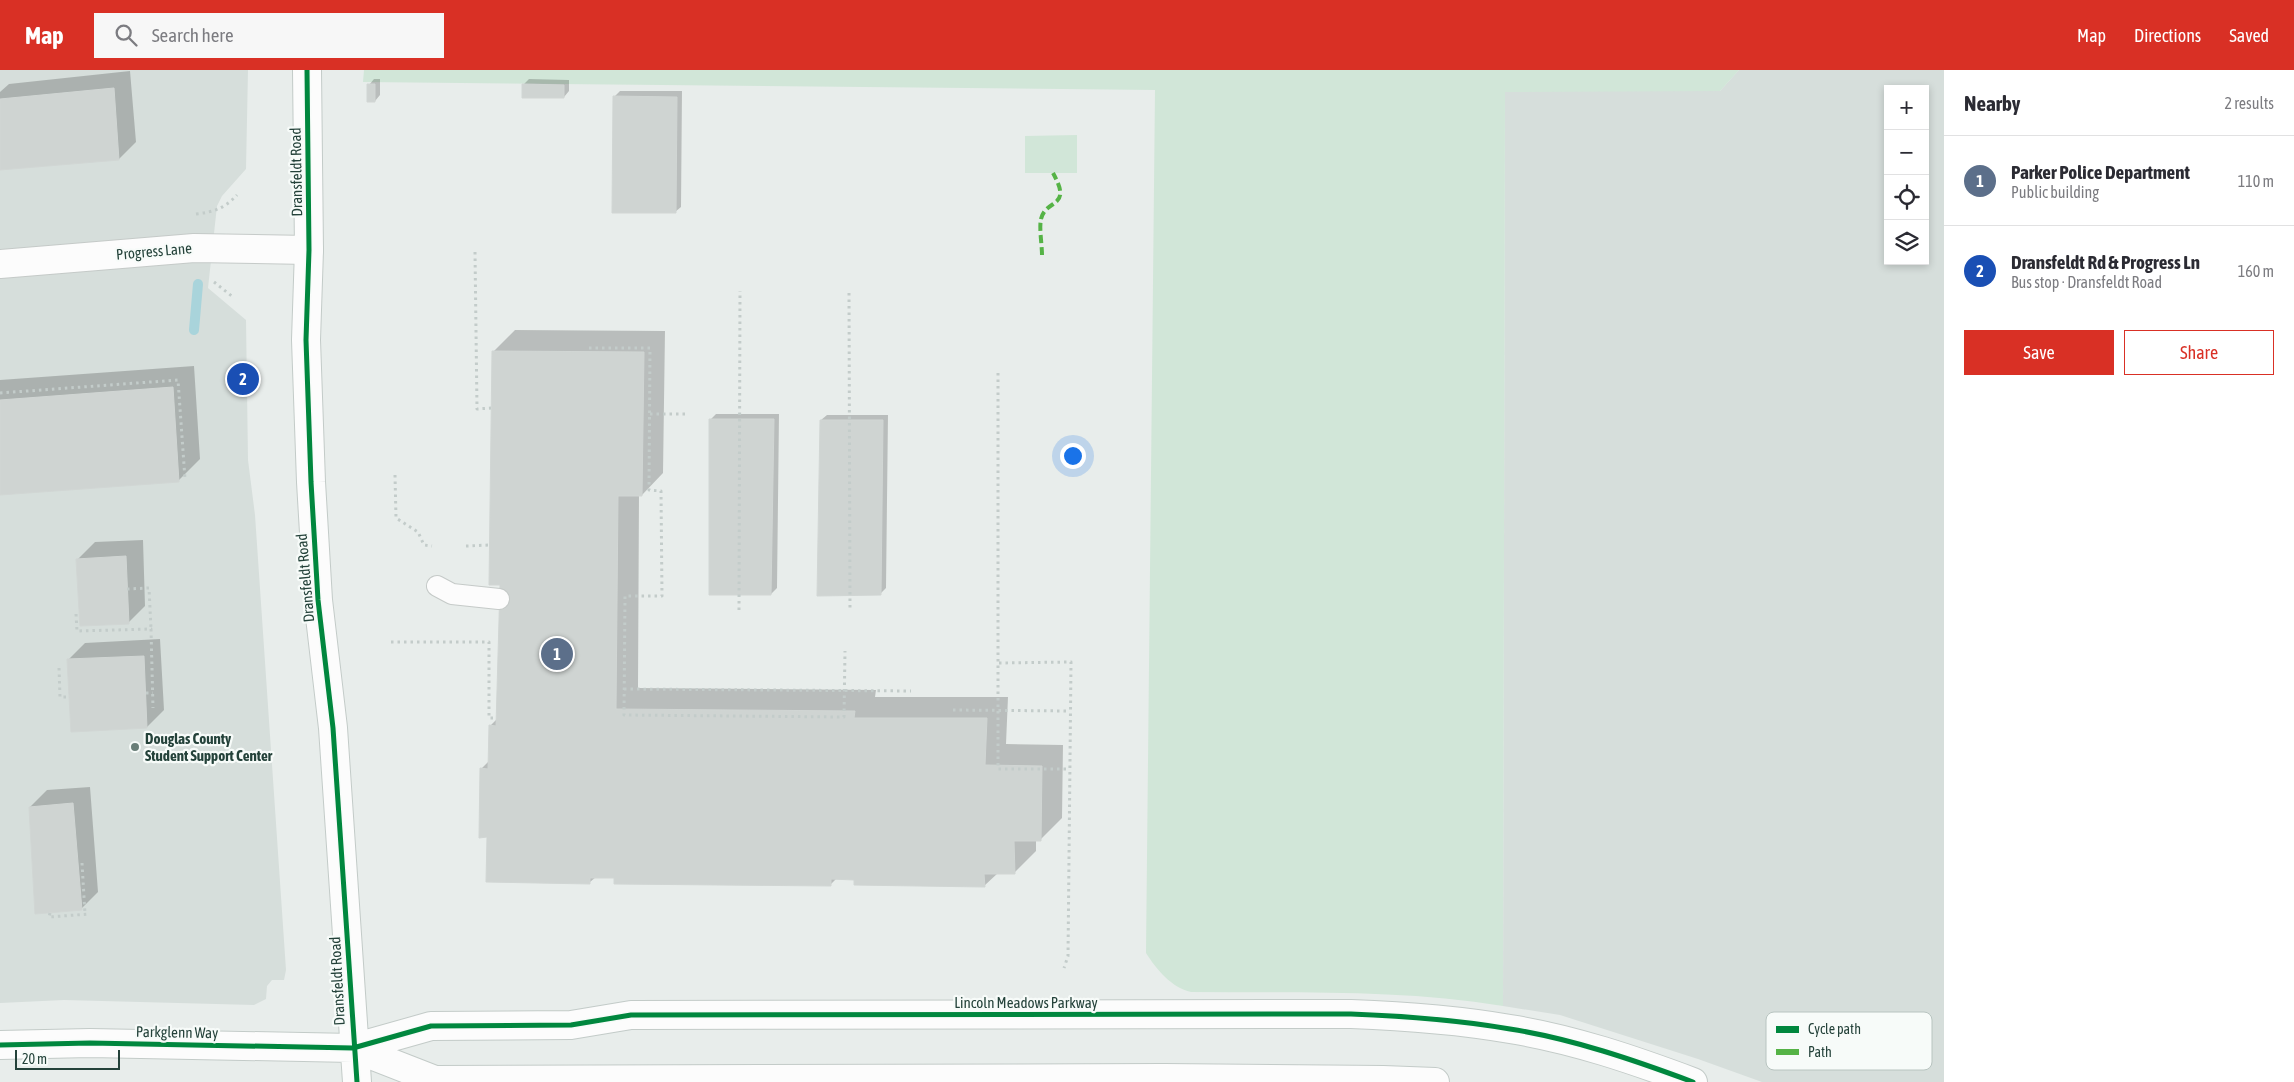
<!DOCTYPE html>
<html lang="en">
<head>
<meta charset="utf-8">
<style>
  :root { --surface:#fff; --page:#f7f7f7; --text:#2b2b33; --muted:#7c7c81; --line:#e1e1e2; --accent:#d93025 }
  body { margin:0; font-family:"Asap Condensed",sans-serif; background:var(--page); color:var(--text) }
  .controls { position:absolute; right:15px; top:15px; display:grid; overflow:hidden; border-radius:0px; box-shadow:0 2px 8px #0003 }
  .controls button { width:45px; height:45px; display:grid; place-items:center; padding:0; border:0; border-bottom:1px solid var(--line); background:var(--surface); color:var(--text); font:25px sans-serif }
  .scale { position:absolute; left:15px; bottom:12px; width:105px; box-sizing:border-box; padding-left:5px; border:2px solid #24423a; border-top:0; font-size:14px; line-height:18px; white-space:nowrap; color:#24423a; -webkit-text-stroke:4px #f7fbf9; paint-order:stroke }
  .you { position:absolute; left:1072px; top:385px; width:18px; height:18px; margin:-12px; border:4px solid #fff; border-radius:50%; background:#1a73e8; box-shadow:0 0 0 8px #1a73e833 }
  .badge { display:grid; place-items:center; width:32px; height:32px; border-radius:50%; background:var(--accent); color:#fff; font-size:16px; font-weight:700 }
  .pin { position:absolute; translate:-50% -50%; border:2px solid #fff; box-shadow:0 1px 5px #0006 }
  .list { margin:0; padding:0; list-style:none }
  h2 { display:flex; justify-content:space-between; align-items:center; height:65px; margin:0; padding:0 20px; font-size:21px }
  h2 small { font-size:16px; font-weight:400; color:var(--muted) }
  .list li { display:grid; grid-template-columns:32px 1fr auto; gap:15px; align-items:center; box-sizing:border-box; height:90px; padding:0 20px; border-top:1px solid var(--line) }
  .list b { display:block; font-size:19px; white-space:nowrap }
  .list p { margin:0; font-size:16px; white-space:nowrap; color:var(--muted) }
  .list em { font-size:16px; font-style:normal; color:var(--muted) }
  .actions { display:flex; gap:10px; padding:15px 20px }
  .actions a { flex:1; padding:11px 0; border:1px solid var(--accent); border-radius:0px; text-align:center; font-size:18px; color:var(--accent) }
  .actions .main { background:var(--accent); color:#fff }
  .icon { flex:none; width:28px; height:28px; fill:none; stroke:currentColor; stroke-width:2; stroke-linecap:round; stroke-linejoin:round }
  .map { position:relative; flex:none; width:1944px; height:1012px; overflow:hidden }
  header { display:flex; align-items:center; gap:30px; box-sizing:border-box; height:70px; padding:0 25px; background:var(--accent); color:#fff }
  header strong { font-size:24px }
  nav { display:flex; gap:28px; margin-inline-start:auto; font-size:18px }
  .search { width:350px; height:45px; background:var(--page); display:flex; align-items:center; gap:12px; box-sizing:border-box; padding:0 18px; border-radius:0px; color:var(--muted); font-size:19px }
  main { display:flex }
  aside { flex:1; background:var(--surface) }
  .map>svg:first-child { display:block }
</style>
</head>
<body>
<header>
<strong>Map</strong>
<div class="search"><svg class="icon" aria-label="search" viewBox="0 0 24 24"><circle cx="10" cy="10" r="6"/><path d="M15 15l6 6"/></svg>Search here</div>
<nav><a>Map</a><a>Directions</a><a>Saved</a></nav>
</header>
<main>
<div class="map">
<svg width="1944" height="1012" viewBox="0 0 1944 1012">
  <rect width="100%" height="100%" fill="#e8edeb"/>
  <path fill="#d6dedb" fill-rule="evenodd" d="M0,0h248l-2,99 -24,27 -5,10 -9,82 38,32 2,140 7,55 31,455 -2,10h-12l-5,6 -1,13 -12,6 -190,-5 -64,3z
    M1739,0h205v1012h-182l-64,-23 -138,-44 -57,-9 2,-915h215zM1888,19h37v172h-37z"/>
  <path fill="#d1e6d8" d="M364,0h1375l-19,21 -215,1 -2,914c-103,-17 -208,-13 -312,-14 -19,-4 -35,-23 -45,-39l9,-863 -792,-8z
    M1077,65v38h-52v-37z"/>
  <path fill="#0003" d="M130,1l6,71 -17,17 -119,10v-77l9,-8z
    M374,9h6v16l-5,6 -6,-16z
    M529,9l40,1v11l-5,6 -41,-12z
    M620,21h62l-1,116 -6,5 -60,-116z
    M515,260l150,1 -2,142 -21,22h-3l-1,193 238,2 -1,7h133l-2,47 57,1 -1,73 -22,22h-4v11l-22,22h-16l-14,13 -147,-8 -7,7 -234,-8 -6,5 -102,-46 -7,-67 8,-8 1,-35 8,-8 3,-134 -8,-232z
    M194,296l6,93 -22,22 -178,13v-114z
    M716,344h63l-2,174 -6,6 -60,-175z
    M827,345h61l-2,173 -6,6 -59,-174z
    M143,470l2,66 -17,17 -50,-64 17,-17z
    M160,569l4,71 -17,17 -79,-67 17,-17z
    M90,717l8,105 -17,17 -51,-102 17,-17z"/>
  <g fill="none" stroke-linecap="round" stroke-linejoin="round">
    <path stroke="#a9d4db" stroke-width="10" d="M194,260l4,-46"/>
  </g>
  <path fill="#cfd4d2" stroke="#d1d6d4" d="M367,14h8v18h-8z
    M522,14l42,1v13h-42z
    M114,18l5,72 -119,10v-71z
    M613,26l64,1 -1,116h-64z
    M492,281l152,1 -2,144h-24l-2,213 239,2 -1,7h133l-2,47 57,1 -1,75h-27l1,33h-31l1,13 -131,-2v-5l-23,-1v7l-217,-2v-6h-24v6l-104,-2 1,-45 -8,1 1,-70 8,1 1,-44 7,1 4,-141h-11z
    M173,317l6,95 -179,13v-95z
    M709,349h65l-3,176h-62z
    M820,350h63l-2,175 -64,1z
    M126,486l3,68 -49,2 -4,-67z
    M144,586l3,72 -76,4 -4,-73z
    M73,733l9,107 -47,4 -6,-107z"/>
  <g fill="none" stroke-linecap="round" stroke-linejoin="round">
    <g stroke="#c5cac8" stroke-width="22">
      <path id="lane" d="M437,516l15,8 47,5"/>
    </g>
    <g stroke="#c5cac8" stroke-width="30">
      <path id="street" d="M0,194l194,-16 115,2"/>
    </g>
    <g stroke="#c3cbc8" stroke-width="30">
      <path id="secondary" d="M307,0l2,180 -3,90 5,142 7,118 15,128 24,354
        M0,975l90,-2 263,5 78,-22 140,-1 60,-10 720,-1c54,2 107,6 159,15 63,10 124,31 183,53
        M353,978l82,32 729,-2 219,2 52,2"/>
    </g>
    <path stroke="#c3ccca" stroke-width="3" stroke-dasharray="2.5 4" stroke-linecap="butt" d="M196,144c17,-2 28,-5 41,-19
      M475,182l2,157 14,-1
      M214,212l19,15
      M849,223l1,317
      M589,278h61l-1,142 12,1 1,105h-37l-1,119 220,2 1,-66
      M998,303v396h71
      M0,323l178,-13 7,99
      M650,344h36
      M395,405l1,43 22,14 6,13 8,1
      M466,476l24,-1
      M127,519l22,-1 2,41
      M739,540l1,-319
      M76,544l1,17 74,-2 2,79
      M391,572h98v76h8
      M999,593l72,-1 -3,294 -4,12
      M59,598l1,29h10
      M624,619l287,2
      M146,623h7
      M953,640l117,1
      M82,793l3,51
      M50,843l-1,4 40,-3"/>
    <use href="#lane" stroke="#fcfcfc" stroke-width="20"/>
    <use href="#street" stroke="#fcfcfc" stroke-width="28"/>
    <use href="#secondary" stroke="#fcfcfc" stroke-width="28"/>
    <path stroke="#55b346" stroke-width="4" stroke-dasharray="8 4" stroke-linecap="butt" d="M1042,185c0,-10 -3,-27 -1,-36 5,-21 32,-10 12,-46"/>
    <g stroke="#f7fbf9" stroke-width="8">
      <path id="cycleway" d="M307,0l2,180 -3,90 5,142 7,118 15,128 24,354
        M0,975l90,-2 263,5 78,-22 140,-1 60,-10 720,-1c54,2 107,6 159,15 63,10 124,31 183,53"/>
    </g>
    <use href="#cycleway" stroke="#00873e" stroke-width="5"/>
  </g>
  <circle fill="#697e78" stroke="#f7fbf9" stroke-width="2" cx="135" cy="677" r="5"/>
  <g text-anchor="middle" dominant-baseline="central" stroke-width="4.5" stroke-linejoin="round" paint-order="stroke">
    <g font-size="15" fill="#24423a" stroke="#f7fbf9">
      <text transform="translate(296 102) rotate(-91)">Dransfeldt Road</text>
      <text transform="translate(154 181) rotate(-5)">Progress Lane</text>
      <text transform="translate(305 508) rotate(-95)">Dransfeldt Road</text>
      <text transform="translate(337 911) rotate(-93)">Dransfeldt Road</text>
      <text x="1026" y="932">Lincoln Meadows Parkway</text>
      <text transform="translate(177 962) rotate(1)">Parkglenn Way</text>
    </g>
    <g font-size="15" font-weight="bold" fill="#24423a" stroke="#f7fbf9" text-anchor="start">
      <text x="145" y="668">Douglas County<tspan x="145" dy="17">Student Support Center</tspan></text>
    </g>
  </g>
  <rect x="1766" y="942" width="166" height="58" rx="8" fill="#f7fbf9" stroke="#b8c4c0" stroke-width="1"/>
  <rect x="1776" y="956" width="23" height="7" fill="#00873e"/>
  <rect x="1776" y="979" width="23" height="6" fill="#55b346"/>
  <g font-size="14" fill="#24423a">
    <text x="1808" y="964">Cycle path</text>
    <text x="1808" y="987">Path</text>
  </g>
</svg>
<div class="controls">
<button>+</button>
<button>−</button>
<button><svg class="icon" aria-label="locate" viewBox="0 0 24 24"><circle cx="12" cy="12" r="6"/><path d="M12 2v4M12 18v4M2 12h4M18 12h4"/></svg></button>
<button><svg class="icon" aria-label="layers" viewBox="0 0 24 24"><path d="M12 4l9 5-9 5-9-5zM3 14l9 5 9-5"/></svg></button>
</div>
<div class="scale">20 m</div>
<div class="you"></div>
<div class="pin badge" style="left:557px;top:584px;background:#5c6f8a">1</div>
<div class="pin badge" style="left:243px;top:309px;background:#1a4fb4">2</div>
</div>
<aside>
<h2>Nearby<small>2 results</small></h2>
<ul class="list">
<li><span class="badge" style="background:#5c6f8a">1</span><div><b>Parker Police Department</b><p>Public building</p></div><em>110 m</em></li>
<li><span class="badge" style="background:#1a4fb4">2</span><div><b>Dransfeldt Rd &amp; Progress Ln</b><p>Bus stop · Dransfeldt Road</p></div><em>160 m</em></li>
</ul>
<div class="actions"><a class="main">Save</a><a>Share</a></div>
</aside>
</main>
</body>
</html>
